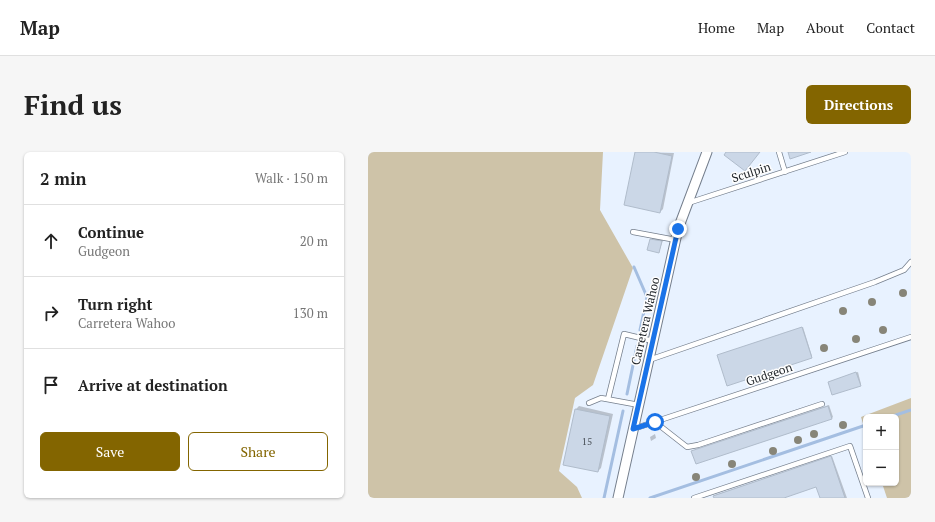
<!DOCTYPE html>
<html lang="en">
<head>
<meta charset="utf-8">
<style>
  :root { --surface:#fff; --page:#f6f6f6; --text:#222; --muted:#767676; --line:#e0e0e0; --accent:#836500 }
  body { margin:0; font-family:"PT Serif",serif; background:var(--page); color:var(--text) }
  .controls { position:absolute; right:12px; bottom:12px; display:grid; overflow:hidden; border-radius:6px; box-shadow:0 1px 3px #0004 }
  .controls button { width:36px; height:36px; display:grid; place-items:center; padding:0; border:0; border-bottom:1px solid var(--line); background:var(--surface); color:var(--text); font:20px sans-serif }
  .stop { position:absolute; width:12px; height:12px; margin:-9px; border:3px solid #1a73e8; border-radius:50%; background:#fff }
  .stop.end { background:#1a73e8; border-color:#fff; box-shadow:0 1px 4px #0008 }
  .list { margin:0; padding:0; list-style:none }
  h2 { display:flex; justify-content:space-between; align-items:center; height:52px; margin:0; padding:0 16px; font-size:17px }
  h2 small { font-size:13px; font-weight:400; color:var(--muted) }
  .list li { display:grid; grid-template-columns:26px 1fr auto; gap:12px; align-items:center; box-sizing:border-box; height:72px; padding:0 16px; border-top:1px solid var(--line) }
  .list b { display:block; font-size:15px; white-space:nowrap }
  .list p { margin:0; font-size:13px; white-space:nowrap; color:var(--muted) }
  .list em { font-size:13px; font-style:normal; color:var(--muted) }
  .actions { display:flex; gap:8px; padding:12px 16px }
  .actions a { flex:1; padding:9px 0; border:1px solid var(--accent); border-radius:6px; text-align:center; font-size:14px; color:var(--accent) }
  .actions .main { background:var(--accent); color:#fff }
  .icon { flex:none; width:22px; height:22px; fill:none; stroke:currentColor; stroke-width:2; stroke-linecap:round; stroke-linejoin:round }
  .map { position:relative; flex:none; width:543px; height:346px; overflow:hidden; border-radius:6px }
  header { display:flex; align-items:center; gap:24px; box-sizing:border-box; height:56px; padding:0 20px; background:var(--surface); border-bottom:1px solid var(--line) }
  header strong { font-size:19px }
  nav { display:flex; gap:22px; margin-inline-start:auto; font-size:14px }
  .intro { display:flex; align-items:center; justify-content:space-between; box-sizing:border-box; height:96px; padding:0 24px }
  h1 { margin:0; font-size:28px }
  .button { padding:10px 18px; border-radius:6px; background:var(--accent); color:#fff; font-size:14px; font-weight:700 }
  main { display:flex; gap:24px; padding:0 24px }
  aside { flex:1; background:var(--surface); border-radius:6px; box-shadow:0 1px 3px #0004 }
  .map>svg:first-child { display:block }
</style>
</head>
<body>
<header>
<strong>Map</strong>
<nav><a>Home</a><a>Map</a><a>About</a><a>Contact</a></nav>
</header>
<div class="intro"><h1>Find us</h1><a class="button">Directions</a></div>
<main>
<aside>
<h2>2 min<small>Walk · 150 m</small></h2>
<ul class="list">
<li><svg class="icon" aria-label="ahead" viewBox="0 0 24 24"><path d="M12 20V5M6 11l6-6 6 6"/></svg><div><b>Continue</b><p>Gudgeon</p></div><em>20 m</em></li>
<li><svg class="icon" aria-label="right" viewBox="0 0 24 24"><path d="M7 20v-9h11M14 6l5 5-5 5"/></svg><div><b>Turn right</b><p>Carretera Wahoo</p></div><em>130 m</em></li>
<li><svg class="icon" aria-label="arrive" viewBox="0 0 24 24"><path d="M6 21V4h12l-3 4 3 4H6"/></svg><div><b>Arrive at destination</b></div></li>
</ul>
<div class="actions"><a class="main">Save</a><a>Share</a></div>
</aside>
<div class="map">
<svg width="543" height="346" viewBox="0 0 543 346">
  <rect width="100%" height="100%" fill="#e8f2ff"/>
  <path fill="#cec3a8" d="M0,0h235l-3,58 33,58 -40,117 -18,13 -16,73 18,16 5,11h-214z
    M543,246v100h-24l-5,-15h14v-66h-30v16l-5,-16z"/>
  <path fill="#0003" d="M268,0l38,1 -11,56 -3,3z
    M284,86l11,2 -4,12 -10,-2z
    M435,175l9,29 -1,1 -93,-2z
    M490,220l3,12 -1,1 -31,-3z
    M461,253l4,12 -1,1 -139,33z
    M211,254l34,8 -12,54 -3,3 -34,-7 12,-55z
    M287,282l1,4 -5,3 -1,-4z
    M464,304l15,42h-26l-4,-12 -37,12h-65v-3z"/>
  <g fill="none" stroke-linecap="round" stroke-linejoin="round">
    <path stroke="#a4bee1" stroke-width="3" d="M266,115l13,30 -7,33
      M259,242l10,-48
      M522,265l21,-7
      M236,346l19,-87
      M282,346l216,-73"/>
  </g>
  <path fill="#cbd7e7" stroke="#b0bccb" d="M267,0h19l18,4 -12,57 -36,-8z
    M358,0h34l-15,19 -21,-16z
    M420,0h23l-21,7z
    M282,87l12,2 -3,12 -12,-3z
    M434,175l10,31 -85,28 -10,-31z
    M488,220l5,14 -29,9 -4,-13z
    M460,254l4,13 -136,45 -5,-13z
    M207,257l35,7 -12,56 -35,-7z
    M463,304l14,42h-25l-4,-11 -32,11h-70l-1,-2z"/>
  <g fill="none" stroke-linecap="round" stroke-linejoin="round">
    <g stroke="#757f8d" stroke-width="6">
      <path id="service" d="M411,0l6,20
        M320,51l157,-51
        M265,80l43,8
        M281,208l226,-78 29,-12 7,-8
        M240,247l16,-65 29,7
        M221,251l12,-5 38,7
        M287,270l32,25 11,-2 124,-41
        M265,277l278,-92
        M326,346l156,-52 18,52"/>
    </g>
    <g stroke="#757f8d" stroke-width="11">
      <path id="minor" d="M250,346l60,-269 29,-77"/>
    </g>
    <use href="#service" stroke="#fff" stroke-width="4.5"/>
    <use href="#minor" stroke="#fff" stroke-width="9"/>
  </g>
  <g fill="#878578">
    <circle cx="535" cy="141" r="4"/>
    <circle cx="504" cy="150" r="4"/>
    <circle cx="475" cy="159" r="4"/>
    <circle cx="515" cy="178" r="4"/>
    <circle cx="488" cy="187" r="4"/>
    <circle cx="456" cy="196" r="4"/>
    <circle cx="475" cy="273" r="4"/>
    <circle cx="446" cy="282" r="4"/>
    <circle cx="430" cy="288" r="4"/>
    <circle cx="405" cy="299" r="4"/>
    <circle cx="364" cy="312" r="4"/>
    <circle cx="328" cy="325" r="4"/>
  </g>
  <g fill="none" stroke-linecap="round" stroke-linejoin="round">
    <path stroke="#1a73e8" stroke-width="5" d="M287,270l-22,7 45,-200"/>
  </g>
  <g text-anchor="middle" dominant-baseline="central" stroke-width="3" stroke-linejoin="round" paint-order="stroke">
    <g font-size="10" fill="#4d545c">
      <text x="219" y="289">15</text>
    </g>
    <g font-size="12" fill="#23282d" stroke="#fefefe">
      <text transform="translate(383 20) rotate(-18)">Sculpin</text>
      <text transform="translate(277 169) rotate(-77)">Carretera Wahoo</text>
      <text transform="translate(401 222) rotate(-19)">Gudgeon</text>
    </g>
  </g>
</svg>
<div class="controls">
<button>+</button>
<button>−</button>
</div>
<div class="stop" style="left:287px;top:270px"></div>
<div class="stop end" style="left:310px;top:77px"></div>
</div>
</main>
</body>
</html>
